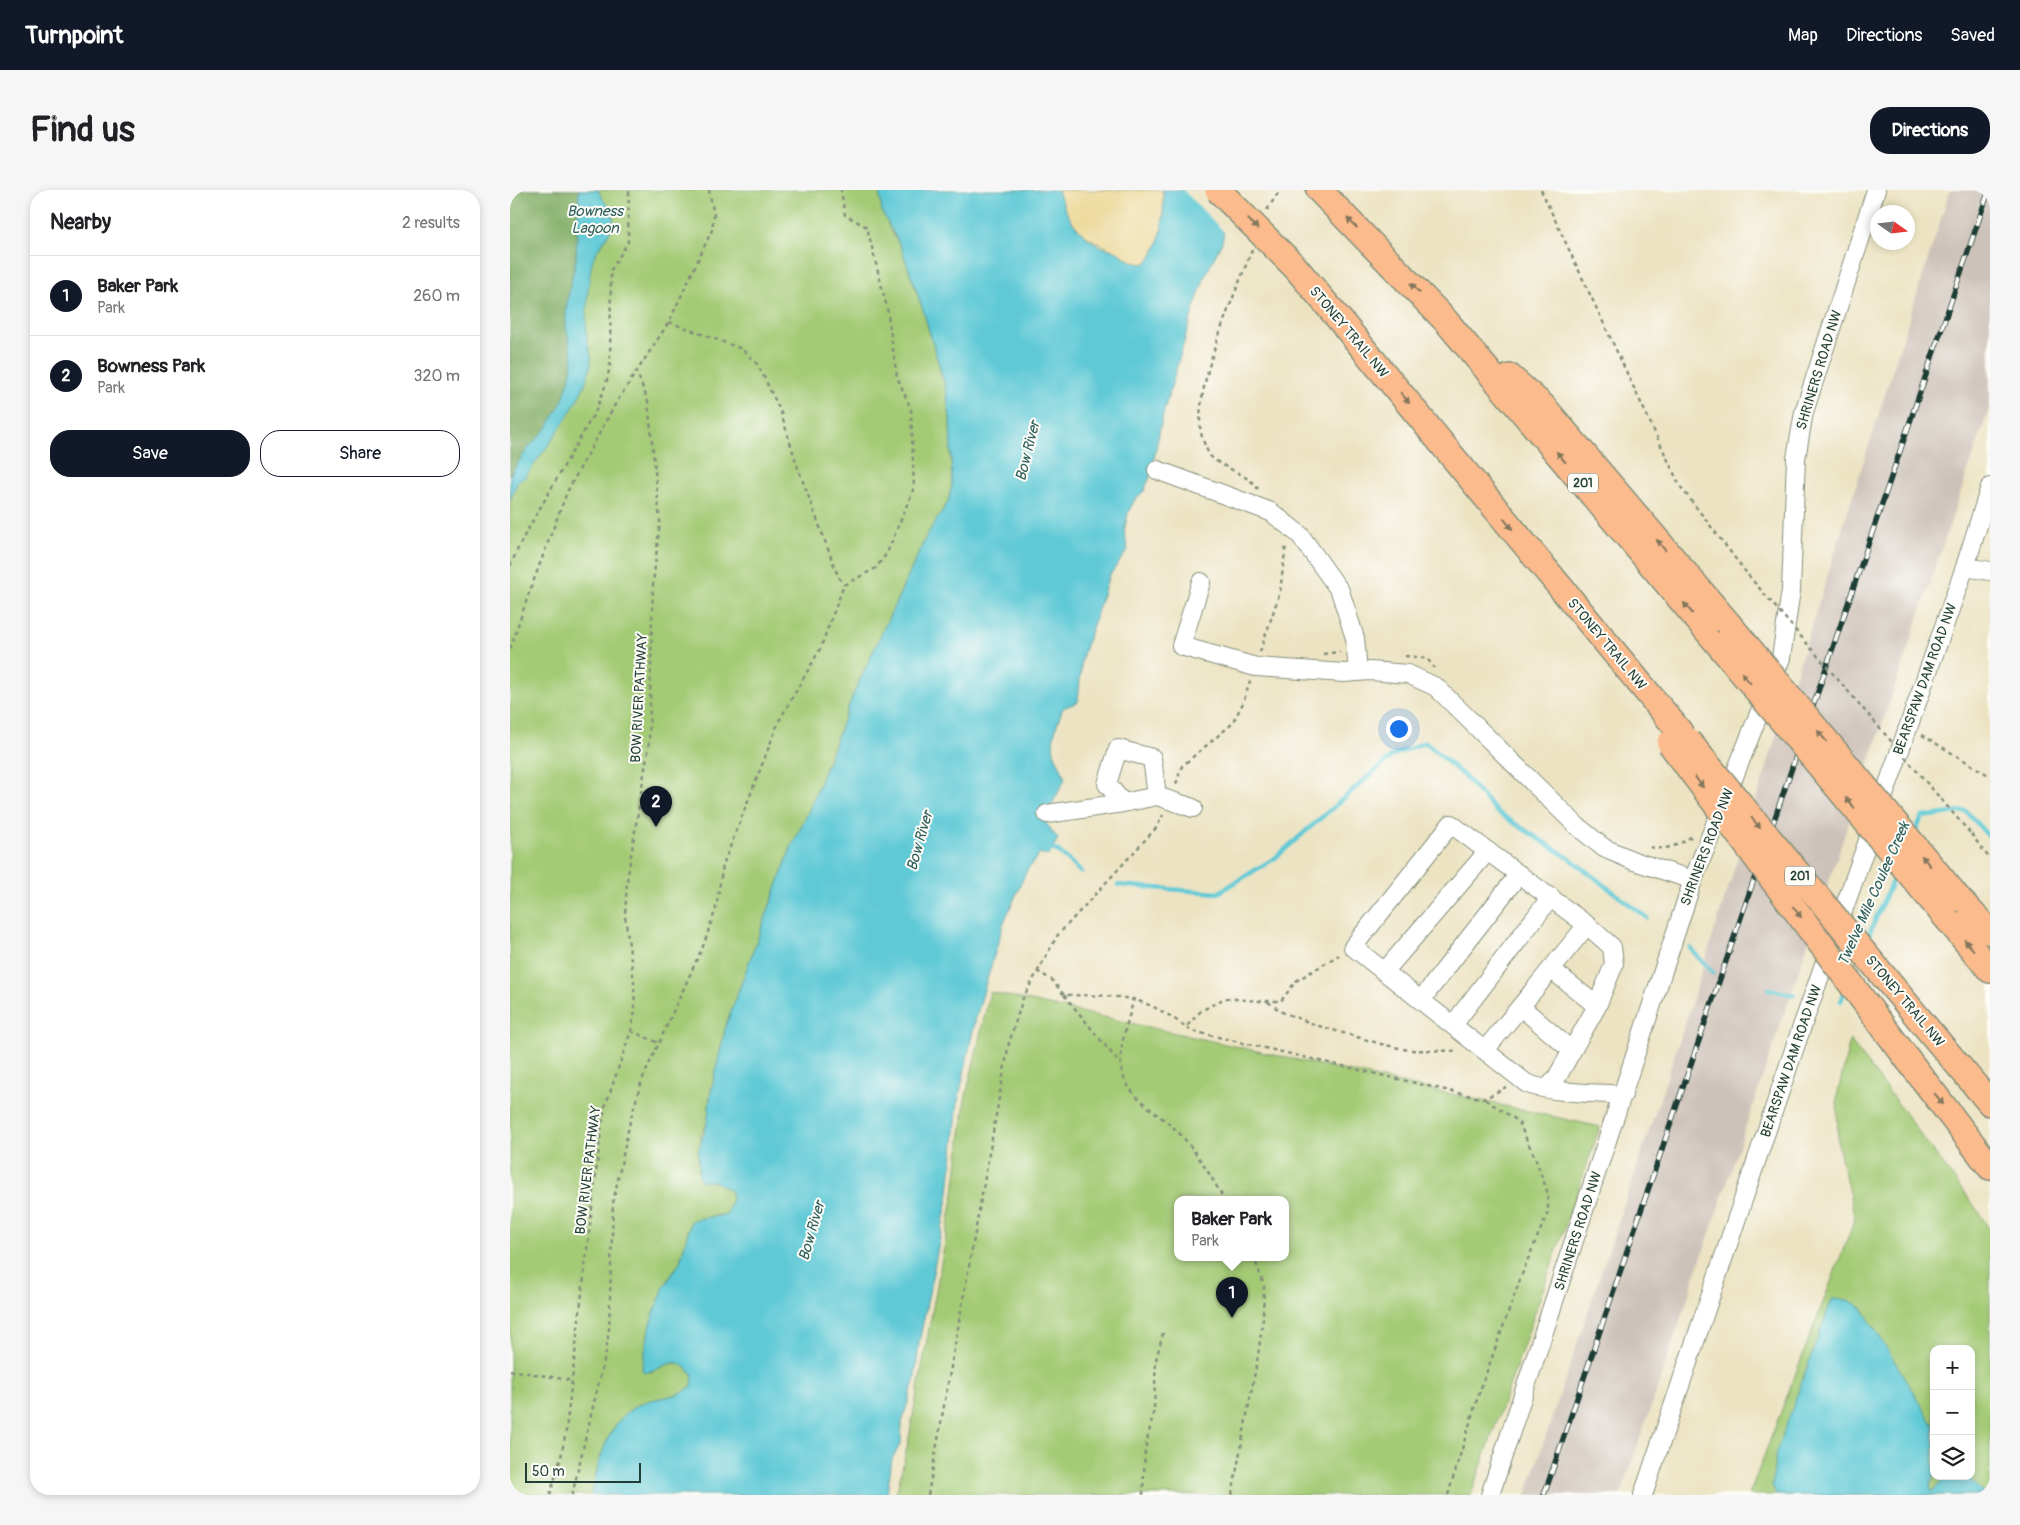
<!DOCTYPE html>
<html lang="en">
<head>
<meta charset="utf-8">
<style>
  :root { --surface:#fff; --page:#f6f6f6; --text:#202124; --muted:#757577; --line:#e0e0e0; --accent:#111827 }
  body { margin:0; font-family:Pangolin,sans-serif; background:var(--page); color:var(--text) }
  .controls { position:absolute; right:15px; bottom:15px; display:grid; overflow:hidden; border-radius:10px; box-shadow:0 2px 8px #0003 }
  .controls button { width:45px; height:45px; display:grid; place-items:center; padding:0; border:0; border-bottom:1px solid var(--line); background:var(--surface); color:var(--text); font:25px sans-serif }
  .compass { position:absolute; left:1360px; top:15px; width:45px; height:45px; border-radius:50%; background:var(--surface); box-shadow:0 2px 8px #0003; rotate:104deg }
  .scale { position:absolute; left:15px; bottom:12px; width:116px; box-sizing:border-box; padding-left:5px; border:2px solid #1f3d34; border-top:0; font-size:14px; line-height:18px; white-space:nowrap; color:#1f3d34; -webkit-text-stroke:4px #fdfcf7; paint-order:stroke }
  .you { position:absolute; left:888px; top:538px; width:18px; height:18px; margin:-12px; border:4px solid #fff; border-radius:50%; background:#1a73e8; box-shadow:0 0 0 8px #1a73e833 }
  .badge { display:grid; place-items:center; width:32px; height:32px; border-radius:50%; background:var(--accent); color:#fff; font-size:16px; font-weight:700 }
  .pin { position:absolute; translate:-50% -41px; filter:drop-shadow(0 1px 2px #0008) }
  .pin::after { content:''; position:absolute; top:26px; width:18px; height:15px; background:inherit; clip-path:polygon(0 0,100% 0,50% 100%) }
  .popup { position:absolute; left:664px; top:1006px; width:115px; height:65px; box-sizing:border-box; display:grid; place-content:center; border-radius:10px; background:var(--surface); filter:drop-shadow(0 1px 4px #0005); font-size:16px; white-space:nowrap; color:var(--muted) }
  .popup b { font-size:19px; color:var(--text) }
  .popup::after { content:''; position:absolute; left:50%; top:100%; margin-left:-10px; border:10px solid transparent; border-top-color:var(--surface) }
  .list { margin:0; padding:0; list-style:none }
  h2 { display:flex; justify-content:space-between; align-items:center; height:65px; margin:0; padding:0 20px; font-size:21px }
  h2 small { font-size:16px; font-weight:400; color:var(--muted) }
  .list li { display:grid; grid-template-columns:32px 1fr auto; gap:15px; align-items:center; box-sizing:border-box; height:80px; padding:0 20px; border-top:1px solid var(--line) }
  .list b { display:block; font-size:19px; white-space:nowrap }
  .list p { margin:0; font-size:16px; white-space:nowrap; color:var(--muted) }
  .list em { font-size:16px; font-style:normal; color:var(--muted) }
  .actions { display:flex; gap:10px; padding:15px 20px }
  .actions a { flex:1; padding:11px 0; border:1px solid var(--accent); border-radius:20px; text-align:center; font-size:18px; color:var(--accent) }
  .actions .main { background:var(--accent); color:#fff }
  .icon { flex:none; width:28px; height:28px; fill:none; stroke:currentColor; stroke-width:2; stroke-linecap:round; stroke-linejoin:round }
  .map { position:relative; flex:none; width:1480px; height:1305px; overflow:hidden; border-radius:20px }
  header { display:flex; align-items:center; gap:30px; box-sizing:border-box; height:70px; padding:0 25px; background:var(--accent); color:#fff }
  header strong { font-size:24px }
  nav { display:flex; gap:28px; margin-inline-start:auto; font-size:18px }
  .intro { display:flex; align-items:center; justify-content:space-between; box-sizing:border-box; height:120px; padding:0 30px }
  h1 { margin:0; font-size:35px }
  .button { padding:12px 22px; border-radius:20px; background:var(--accent); color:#fff; font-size:18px; font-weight:700 }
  main { display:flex; gap:30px; padding:0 30px }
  aside { flex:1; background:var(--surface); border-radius:20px; box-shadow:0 2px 8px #0003 }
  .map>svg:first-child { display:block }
</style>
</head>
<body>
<header>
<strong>Turnpoint</strong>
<nav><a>Map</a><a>Directions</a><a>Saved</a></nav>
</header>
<div class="intro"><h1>Find us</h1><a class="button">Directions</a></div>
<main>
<aside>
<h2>Nearby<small>2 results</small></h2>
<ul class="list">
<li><span class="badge">1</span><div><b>Baker Park</b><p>Park</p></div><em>260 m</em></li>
<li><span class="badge">2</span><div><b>Bowness Park</b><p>Park</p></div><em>320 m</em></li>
</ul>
<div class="actions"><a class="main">Save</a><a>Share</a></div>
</aside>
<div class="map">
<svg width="1480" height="1305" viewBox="0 0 1480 1305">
  <rect width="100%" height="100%" fill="#fdfcf7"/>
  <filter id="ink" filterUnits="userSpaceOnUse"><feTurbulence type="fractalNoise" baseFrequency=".02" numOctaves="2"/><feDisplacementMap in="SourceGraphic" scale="10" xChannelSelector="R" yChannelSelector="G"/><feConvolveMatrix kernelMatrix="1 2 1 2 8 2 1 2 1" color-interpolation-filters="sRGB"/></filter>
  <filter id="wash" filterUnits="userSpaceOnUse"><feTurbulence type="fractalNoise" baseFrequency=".0096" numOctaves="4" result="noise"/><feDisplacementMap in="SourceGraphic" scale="20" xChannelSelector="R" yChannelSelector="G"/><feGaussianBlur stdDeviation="1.12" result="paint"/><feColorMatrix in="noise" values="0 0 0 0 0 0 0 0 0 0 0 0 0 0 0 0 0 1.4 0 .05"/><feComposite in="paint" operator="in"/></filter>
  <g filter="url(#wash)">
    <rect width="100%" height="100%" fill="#ece3c2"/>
    <path fill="#cdc2b9" d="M1440,0h40v216l-369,1089h-95l158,-468z"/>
    <path fill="#a3ca75" stroke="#618454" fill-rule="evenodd" d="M0,0h369l10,38 12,19 22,63 23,79 4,29 2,67 -4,17 -20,31 -75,162 -42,111 -20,42 -65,177 -15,67 -4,32 -6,11 1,46c13,0 19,2 29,10l1,8 -5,14c-13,5 -24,3 -36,8l-11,41 -16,25 -14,37 -8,45 9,3c19,-9 27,-16 42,3l-1,11c-15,13 -33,10 -50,17 -35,15 -43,59 -51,92h-81z
      M480,802l610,135 -129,368h-575l12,-52 46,-250 11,-93zM776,1009v58h-108v-58z
      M1340,850l131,175 9,16v264h-241l106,-276 -17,-75 -1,-47zM1424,1159h37v127h-37z"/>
    <path fill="#82ae66" stroke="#50764d" d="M0,0h69l-3,69 -10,49v19l7,31 -3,19 -7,23 -16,28 -20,22 -17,25z"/>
    <path fill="#eeda9e" stroke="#868c69" d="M548,0h105c1,24 1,56 -18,74h-7l-58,-31 -15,-21z"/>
    <path fill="#5ec9d6" stroke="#3e8385" d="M69,0h19c3,8 10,15 14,23 7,18 -17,33 -20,50 -4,19 -7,59 -5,76 1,8 5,15 4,23 -3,33 -46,87 -66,115l-7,4 -8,20v-26l17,-26 20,-21 16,-28 7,-23 3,-19 -7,-31v-19l10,-49z
      M369,0h179c8,26 19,44 44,57 5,2 10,2 15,5 10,6 16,12 28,12 19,-18 19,-50 18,-74h67l1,6 -9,46 -17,34 -12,35 -31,107 -11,56 -7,17 -9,8 -7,14 -4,18 4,19 -19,26 -27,82 -4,44 -15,6c-5,13 -12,30 -9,44 3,9 9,18 11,27l-18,35 -1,9 12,16 -10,17 -8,-3 -13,17 -23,52 -28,95 -18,84 -9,92 -30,150 -4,35 -13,44 -1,21 -9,16 -5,36h-296c8,-33 16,-77 51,-92 17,-7 35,-4 50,-17l1,-11c-19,-25 -27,-4 -49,-3l-2,-3 8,-45 14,-37 16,-25 11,-41c12,-5 23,-3 36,-7l5,-15 -1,-8 -17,-10h-12l-3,-3 -1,-27 9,-27 4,-32 15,-67 65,-177 20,-42 42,-111 75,-162 20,-31 4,-17 -2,-67 -4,-29 -23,-79 -22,-63 -19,-35z
      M1322,1109l17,1 13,8 72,118v50l-4,10 2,6 15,-16h21l16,19h-208l-4,-10 4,-32z"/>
    <path fill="#ece3c2" d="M673,0h49l-6,44z"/>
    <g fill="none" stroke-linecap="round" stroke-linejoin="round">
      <path stroke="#5ec9d6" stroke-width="4.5" d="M1404,644l8,-17 44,-6 24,27
        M538,658l10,3 23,21
        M608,695l100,8 57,-35 117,-102 33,-14 40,35 32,35 75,48 75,58
        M1355,753l32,-73
        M1180,758l23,25
        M1259,799l25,6
        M1331,811l5,-12"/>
    </g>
  </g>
  <g filter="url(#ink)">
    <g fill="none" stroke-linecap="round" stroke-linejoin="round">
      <g stroke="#86907b" stroke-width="20">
        <path id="minor" d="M647,280l114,42 29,23 40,56 15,47 3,34
          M1455,377l25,4
          M691,392l-20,64 75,21 88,6 26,-2 38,3 28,13 141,139 27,22 30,13 59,19
          M647,606l-34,7 -16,-19 11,-35 34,9 5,38 36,12
          M537,624l76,-11
          M1041,779l46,37
          M874,782l104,-121
          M911,810l98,-126
          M1011,817l51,44
          M943,835l98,-128
          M975,860l102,-125
          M1037,898l9,-9 41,-73 17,-42 -2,-17 -25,-22 -136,-101 -98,123 173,136c21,10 72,10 97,12
          M980,1305l203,-615 88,-222 10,-68 5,-132 8,-46 72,-222
          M1133,1305l156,-460 166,-468 25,-80"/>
      </g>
      <g stroke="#86907b" stroke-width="28">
        <path id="highway" d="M809,0l127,131 273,324
          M819,117l351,425
          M1000,187l33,29 184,216
          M1448,708l32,34
          M1439,731l41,49
          M1410,830l70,83
          M1399,871l81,106"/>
      </g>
      <path stroke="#86907b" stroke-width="2.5" stroke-dasharray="4 4" stroke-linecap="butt" d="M1031,0l139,296 68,89
        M757,20l13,-20
        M742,60c-19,49 -53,123 -52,175 0,8 5,22 9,29 7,12 39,19 49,35
        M159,132l73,27 16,16 22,45 18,58 40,108 6,9
        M0,376l13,-28 73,-128 10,-26 4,-18 1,-96 17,-28 1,-52
        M0,459l19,-56 38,-101 49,-89 53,-81 43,-92 2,-15 -5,-25
        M750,462l20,-60 6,-48
        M813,464l17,-2
        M895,466l22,2 7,10
        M1412,545l68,41
        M666,594l6,-18 50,-42 11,-21 7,-22
        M1461,644l19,25
        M1140,657c15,4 31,-2 43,-12
        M527,781l15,9 12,15c55,1 76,-2 122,32l15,-16 24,-13 32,3h24l15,-20 43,-26
        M554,805l57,70
        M624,808c-5,21 -15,46 -13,67 2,31 39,48 58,68 15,15 35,48 45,66
        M758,812l14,10 37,14 62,18 27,6 51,1
        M677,837l5,4 292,68 22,-12
        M121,841l28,12
        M0,1180l60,10
        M40,1305l11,-38 5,-26 35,-301 4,-23 26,-76 4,-20 -1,-29 -9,-66 2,-35 22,-138 4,-159 7,-63 -12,-120 -11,-28
        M62,1305l34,-143 3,-22 4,-127 17,-82 12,-41 62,-136 12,-36 7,-43 56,-144 41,-72 24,-64 32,-17 11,-15 27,-65 -3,-79 -14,-32 -10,-69 -20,-81 -22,-12 -4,-25
        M418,1305l81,-452 14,-45 34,-62 100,-109 6,-12
        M633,1305l2,-45 9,-40 2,-50 7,-27
        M722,1305l26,-139 5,-38 1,-32 -10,-29
        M938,1305l30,-99 47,-130 23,-54v-18l-12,-34 -18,-39 -34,-22"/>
      <use href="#minor" stroke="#fff" stroke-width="18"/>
      <use href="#highway" stroke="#fbbb8c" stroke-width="25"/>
      <g stroke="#1f3d34" stroke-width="5.5">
        <path id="rail" d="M1034,1305l445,-1305"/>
      </g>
      <use href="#rail" stroke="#fdfcf7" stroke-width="4" stroke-dasharray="11" stroke-linecap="butt"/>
      <g stroke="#86907b" stroke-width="28" stroke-linecap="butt">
        <path id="highway-bridge" d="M708,0l78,78 33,39
          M1217,432l231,276
          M1209,455l230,276
          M1178,551l232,279
          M1160,553l239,318"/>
      </g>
      <path stroke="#86907b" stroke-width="2.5" stroke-dasharray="4 4" stroke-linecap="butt" d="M1238,385l223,259"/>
      <use href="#highway-bridge" stroke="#fbbb8c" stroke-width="25"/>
    </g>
    <defs><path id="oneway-solid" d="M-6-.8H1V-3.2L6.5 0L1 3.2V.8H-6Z" transform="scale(1.25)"/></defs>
    <g fill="#82765c">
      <use href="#oneway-solid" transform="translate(842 33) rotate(-135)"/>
      <use href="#oneway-solid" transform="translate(743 34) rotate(45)"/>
      <use href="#oneway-solid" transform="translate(905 98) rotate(-134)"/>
      <use href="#oneway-solid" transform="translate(895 208) rotate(50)"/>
      <use href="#oneway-solid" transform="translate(1051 267) rotate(-130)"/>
      <use href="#oneway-solid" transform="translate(998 334) rotate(51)"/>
      <use href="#oneway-solid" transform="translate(1151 355) rotate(-130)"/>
      <use href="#oneway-solid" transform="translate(1178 418) rotate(-130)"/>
      <use href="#oneway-solid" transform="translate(1236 488) rotate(-130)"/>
      <use href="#oneway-solid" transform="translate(1312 546) rotate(-130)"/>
      <use href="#oneway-solid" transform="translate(1189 592) rotate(53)"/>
      <use href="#oneway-solid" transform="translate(1340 613) rotate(-130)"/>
      <use href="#oneway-solid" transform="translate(1246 633) rotate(50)"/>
      <use href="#oneway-solid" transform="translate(1416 671) rotate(-130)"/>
      <use href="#oneway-solid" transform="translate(1287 722) rotate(53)"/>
      <use href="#oneway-solid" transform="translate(1459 755) rotate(-131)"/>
      <use href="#oneway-solid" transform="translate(1429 909) rotate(52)"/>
    </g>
  </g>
  <g text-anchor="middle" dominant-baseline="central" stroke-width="4" stroke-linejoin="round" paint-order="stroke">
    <g fill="#fdfcf7" stroke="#62766e" stroke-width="1">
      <rect x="1058" y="283.5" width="30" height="19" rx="4"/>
      <rect x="1275" y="676.5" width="30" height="19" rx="4"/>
    </g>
    <g font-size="12" font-weight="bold" fill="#1f3d34">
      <text x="1073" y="293">201</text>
      <text x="1290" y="686">201</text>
    </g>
    <g font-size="14" fill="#1f3d34" stroke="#fdfcf7">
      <text transform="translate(839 142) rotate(50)">STONEY TRAIL NW</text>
      <text transform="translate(1309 180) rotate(-73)">SHRINERS ROAD NW</text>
      <text transform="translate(1097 454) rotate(50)">STONEY TRAIL NW</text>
      <text transform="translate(1415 489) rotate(-70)">BEARSPAW DAM ROAD NW</text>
      <text transform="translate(129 508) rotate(-87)">BOW RIVER PATHWAY</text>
      <text transform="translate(1197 657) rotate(-69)">SHRINERS ROAD NW</text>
      <text transform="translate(1395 811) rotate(50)">STONEY TRAIL NW</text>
      <text transform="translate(1281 871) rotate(-71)">BEARSPAW DAM ROAD NW</text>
      <text transform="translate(78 980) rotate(-83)">BOW RIVER PATHWAY</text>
      <text transform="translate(1068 1041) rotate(-72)">SHRINERS ROAD NW</text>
    </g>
    <g font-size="15" font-style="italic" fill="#2f605c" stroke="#fdfcf7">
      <text x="85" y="21">Bowness<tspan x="85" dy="17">Lagoon</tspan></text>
      <text transform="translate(518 261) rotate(-76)">Bow River</text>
      <text transform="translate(410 651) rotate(-74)">Bow River</text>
      <text transform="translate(1364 704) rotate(-66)">Twelve Mile Coulee Creek</text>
      <text transform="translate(302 1041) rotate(-74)">Bow River</text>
    </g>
  </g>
</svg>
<div class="controls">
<button>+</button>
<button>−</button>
<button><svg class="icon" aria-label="layers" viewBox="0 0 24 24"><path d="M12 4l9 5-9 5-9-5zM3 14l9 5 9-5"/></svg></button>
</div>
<svg class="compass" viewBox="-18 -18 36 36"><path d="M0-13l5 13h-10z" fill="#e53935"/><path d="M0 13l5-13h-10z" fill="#757577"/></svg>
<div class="scale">50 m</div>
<div class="you"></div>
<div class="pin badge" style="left:722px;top:1128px">1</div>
<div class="popup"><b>Baker Park</b>Park</div>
<div class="pin badge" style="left:146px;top:637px">2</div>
</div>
</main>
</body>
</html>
